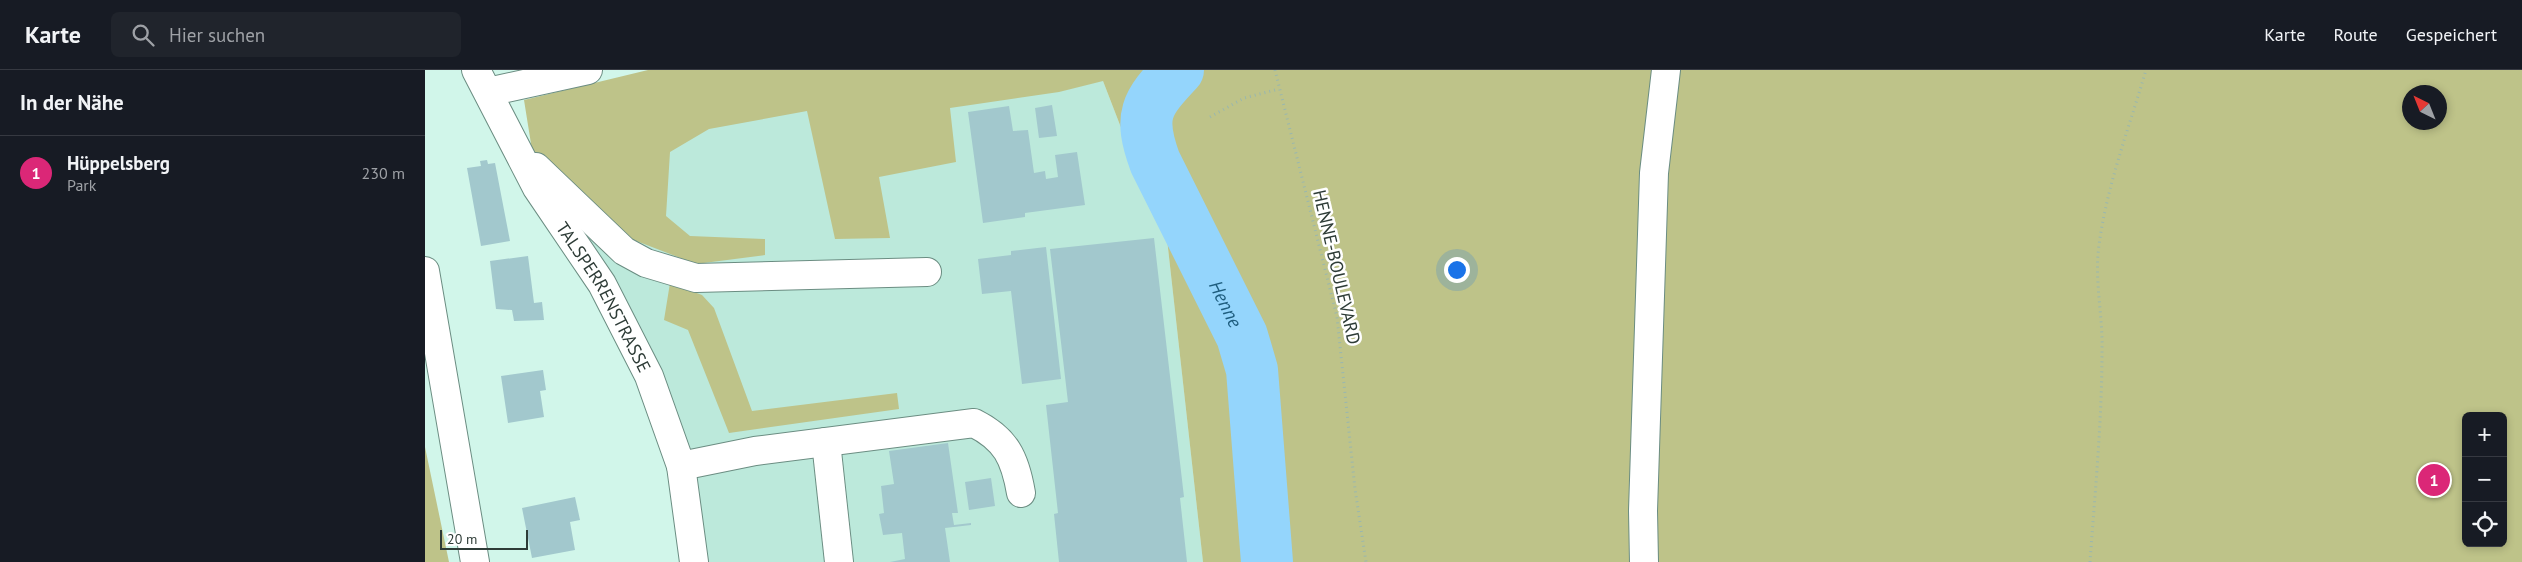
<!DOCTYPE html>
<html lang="de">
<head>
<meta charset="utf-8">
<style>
  :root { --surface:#171b24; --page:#20242c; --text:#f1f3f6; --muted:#9ea1a6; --line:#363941; --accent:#db2777 }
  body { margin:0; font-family:"PT Sans",sans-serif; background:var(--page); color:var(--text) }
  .controls { position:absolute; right:15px; bottom:15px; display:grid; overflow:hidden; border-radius:8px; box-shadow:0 2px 8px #0003 }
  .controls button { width:45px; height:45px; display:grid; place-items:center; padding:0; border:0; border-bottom:1px solid var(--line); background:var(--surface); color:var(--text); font:25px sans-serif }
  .compass { position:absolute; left:1977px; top:15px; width:45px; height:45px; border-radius:50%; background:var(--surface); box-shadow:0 2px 8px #0003; rotate:317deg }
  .scale { position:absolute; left:15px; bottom:12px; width:88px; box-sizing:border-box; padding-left:5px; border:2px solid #2e3c37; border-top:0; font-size:14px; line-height:18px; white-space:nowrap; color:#2e3c37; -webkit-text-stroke:4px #fff; paint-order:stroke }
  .you { position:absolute; left:1031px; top:199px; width:18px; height:18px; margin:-12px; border:4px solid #fff; border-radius:50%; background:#1a73e8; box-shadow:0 0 0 8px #1a73e833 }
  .badge { display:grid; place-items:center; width:32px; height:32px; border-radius:50%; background:var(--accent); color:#fff; font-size:16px; font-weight:700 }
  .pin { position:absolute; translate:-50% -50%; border:2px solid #fff; box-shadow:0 1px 5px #0006 }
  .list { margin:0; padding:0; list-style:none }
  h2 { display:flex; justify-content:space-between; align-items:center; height:65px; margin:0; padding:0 20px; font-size:21px }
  h2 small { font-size:16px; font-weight:400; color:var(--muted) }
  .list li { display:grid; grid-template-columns:32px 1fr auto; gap:15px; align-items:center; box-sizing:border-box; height:75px; padding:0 20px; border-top:1px solid var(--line) }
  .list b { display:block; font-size:19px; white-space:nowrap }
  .list p { margin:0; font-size:16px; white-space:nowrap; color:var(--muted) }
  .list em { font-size:16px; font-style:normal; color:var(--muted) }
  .icon { flex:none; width:28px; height:28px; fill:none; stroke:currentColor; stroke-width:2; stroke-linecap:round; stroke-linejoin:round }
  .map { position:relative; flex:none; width:2097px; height:492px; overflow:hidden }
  header { display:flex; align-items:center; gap:30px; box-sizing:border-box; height:70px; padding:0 25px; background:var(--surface); border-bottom:1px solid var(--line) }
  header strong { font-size:24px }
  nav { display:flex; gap:28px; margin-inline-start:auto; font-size:18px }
  .search { width:350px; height:45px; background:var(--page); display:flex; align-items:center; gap:12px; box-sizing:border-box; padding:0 18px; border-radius:8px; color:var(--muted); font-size:19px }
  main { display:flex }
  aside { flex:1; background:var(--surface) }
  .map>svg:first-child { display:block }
</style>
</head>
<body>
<header>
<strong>Karte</strong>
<div class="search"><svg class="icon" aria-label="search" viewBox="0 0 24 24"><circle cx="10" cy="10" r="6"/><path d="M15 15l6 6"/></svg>Hier suchen</div>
<nav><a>Karte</a><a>Route</a><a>Gespeichert</a></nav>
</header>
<main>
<aside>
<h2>In der Nähe<small></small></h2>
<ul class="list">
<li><span class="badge">1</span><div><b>Hüppelsberg</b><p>Park</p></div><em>230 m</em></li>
</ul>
</aside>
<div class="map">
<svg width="2097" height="492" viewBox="0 0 2097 492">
  <rect width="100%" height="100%" fill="#d1f6ea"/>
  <path fill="#bce9db" d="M574,0l104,11 44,114 20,44 36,323h-502l-24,-152 -61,-127 -60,-79 -24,-54z"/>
  <path fill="#bec389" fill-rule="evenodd" d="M223,0h1874v492h-1319l-36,-323 -20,-44 -44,-114 -44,11 -109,16 6,54 -77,15 11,61 -55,1 -28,-128 -98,18 -39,23 -4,64 24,20 75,3v16l-69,9 -70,-27 -94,-87 -8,-50zM1984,22h30v30h-30zM2041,346h37v127h-37z
    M245,213l32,12 12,13 38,103 145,-18 2,16 -170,24 -41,-103 -24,-10z
    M0,377l24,115h-24z"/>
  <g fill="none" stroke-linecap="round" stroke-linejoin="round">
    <path stroke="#94d5fc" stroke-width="52" id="s1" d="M753,0c-32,34 -40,45 -23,92l87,174 10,34 15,192"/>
  </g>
  <path fill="#a2c8cd" d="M627,35l5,31 -18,2 -4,-30z
    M584,36l4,25 15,-1 6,43 11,-2 1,8 12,-2 -3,-22 22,-3 8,53 -60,8v4l-42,6 -15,-111z
    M62,90l1,4 7,-1 15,78 -29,5 -14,-78 14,-2 -1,-5z
    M729,168l30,259 -4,1 7,64h-128l-5,-48 4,-1 -12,-108 22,-3 -18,-153z
    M621,177l15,132 -39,5 -11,-93 -29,3 -4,-35 33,-4v-4z
    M103,186l6,47 8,-1 2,18 -30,1 -2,-11 -16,-1 -6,-48z
    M118,300l3,20 -6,1 4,26 -36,6 -7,-47z
    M523,373l10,70h-6l2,12 17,-2v2l-26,3 5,34h-60l15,-3 -3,-26 -19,2 -4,-21 5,-1 -3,-27 13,-2 -5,-33z
    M566,408l4,28 -26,4 -4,-28z
    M150,427l5,23 -10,2 5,28 -43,8 -10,-50z"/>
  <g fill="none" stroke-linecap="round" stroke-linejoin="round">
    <g stroke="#6b8d82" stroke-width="30">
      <g id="minor">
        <path id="s2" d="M51,0l61,118 65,96 47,92 32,90 74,-15 219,-28c32,16 41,35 47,70"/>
        <path d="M63,22l100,-22"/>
        <path d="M111,97l88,84 22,12 50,15 231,-6"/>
        <path d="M0,201l50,291"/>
        <path d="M401,372l13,120"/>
        <path d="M256,396l13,96"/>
        <path d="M1219,492l-1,-51 11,-338 12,-103"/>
      </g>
    </g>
    <path stroke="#9ab7ae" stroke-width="3" stroke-dasharray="1 4" stroke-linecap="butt" d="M850,0l62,247 18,172 11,73
      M785,47l34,-19 35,-9
      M1665,492c5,-70 12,-141 12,-211 1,-36 -8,-71 -3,-106 8,-60 30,-117 47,-175"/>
    <use href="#minor" stroke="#fff" stroke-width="28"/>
  </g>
  <g text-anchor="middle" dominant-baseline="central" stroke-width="5" stroke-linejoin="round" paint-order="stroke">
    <g font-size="18" fill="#2e3c37" stroke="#fff">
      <text transform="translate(912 197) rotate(77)">HENNE-BOULEVARD</text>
      <text stroke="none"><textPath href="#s2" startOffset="261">TALSPERRENSTRASSE</textPath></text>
    </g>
    <g font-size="19" font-style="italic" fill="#1e5d7e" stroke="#fff">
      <text stroke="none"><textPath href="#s1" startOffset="262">Henne</textPath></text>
    </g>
  </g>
</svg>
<div class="controls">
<button>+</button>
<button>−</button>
<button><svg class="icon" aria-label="locate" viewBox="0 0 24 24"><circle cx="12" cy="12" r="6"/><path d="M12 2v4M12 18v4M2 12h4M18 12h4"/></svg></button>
</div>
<svg class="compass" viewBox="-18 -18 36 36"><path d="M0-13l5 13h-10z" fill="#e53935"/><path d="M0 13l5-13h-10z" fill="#9ea1a6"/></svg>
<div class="scale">20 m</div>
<div class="you"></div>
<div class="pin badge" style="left:2009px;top:410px">1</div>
</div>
</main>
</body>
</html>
